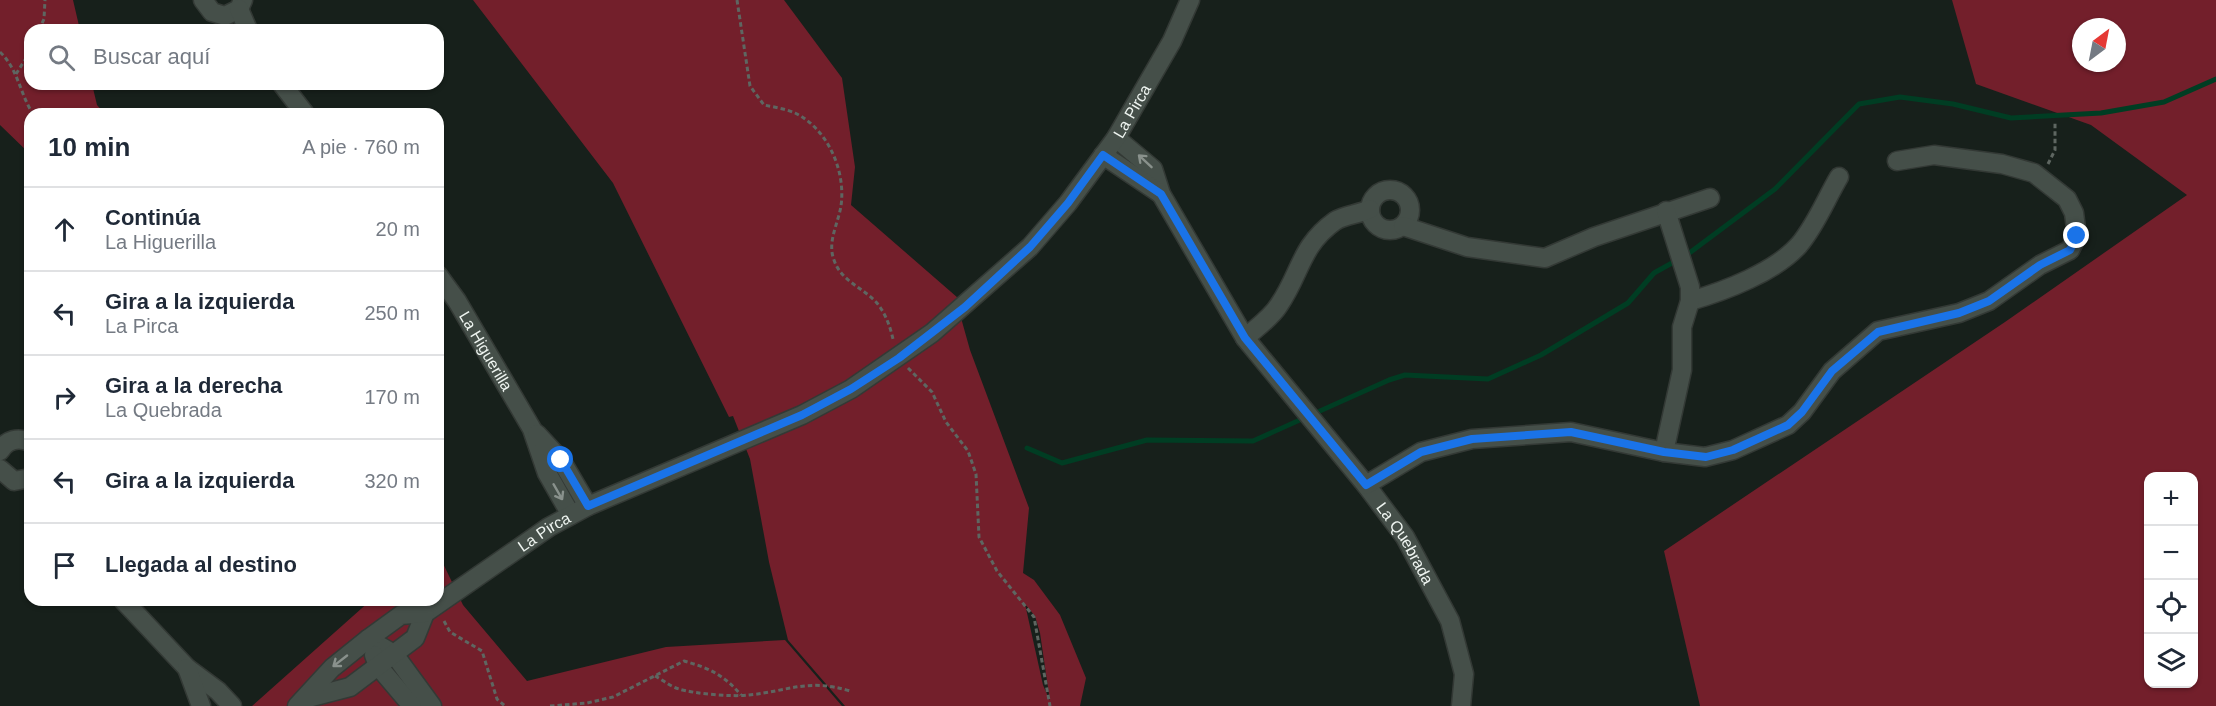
<!DOCTYPE html>
<html lang="es">
<head>
<meta charset="utf-8">
<style>
  :root { --surface:#fff; --page:#f2f2f3; --text:#1f2937; --muted:#747a83; --line:#e0e1e3 }
  body { margin:0; font-family:Arial,sans-serif; background:var(--page); color:var(--text) }
  .controls { position:absolute; right:18px; bottom:18px; display:grid; overflow:hidden; border-radius:12px; box-shadow:0 2px 4px #0004 }
  .controls button { width:54px; height:54px; display:grid; place-items:center; padding:0; border:0; border-bottom:2px solid var(--line); background:var(--surface); color:var(--text); font:30px sans-serif }
  .compass { position:absolute; left:2072px; top:18px; width:54px; height:54px; border-radius:50%; background:var(--surface); box-shadow:0 2px 4px #0004; rotate:32deg }
  .stop { position:absolute; width:18px; height:18px; margin:-14px; border:4px solid #1a73e8; border-radius:50%; background:#fff }
  .stop.end { background:#1a73e8; border-color:#fff; box-shadow:0 2px 6px #0008 }
  .list { margin:0; padding:0; list-style:none }
  h2 { display:flex; justify-content:space-between; align-items:center; height:78px; margin:0; padding:0 24px; font-size:26px }
  h2 small { font-size:20px; font-weight:400; color:var(--muted) }
  .list li { display:grid; grid-template-columns:39px 1fr auto; gap:18px; align-items:center; box-sizing:border-box; height:84px; padding:0 24px; border-top:2px solid var(--line) }
  .list b { display:block; font-size:22px; white-space:nowrap }
  .list p { margin:0; font-size:20px; white-space:nowrap; color:var(--muted) }
  .list em { font-size:20px; font-style:normal; color:var(--muted) }
  .icon { flex:none; width:33px; height:33px; fill:none; stroke:currentColor; stroke-width:2; stroke-linecap:round; stroke-linejoin:round }
  .map { position:relative; flex:none; width:2216px; height:706px; overflow:hidden }
  .search { position:absolute; background:var(--surface); box-shadow:0 2px 4px #0004; left:24px; top:24px; width:420px; height:66px; display:flex; align-items:center; gap:15px; box-sizing:border-box; padding:0 21px; border-radius:18px; color:var(--muted); font-size:22px }
  .panel { position:absolute; background:var(--surface); box-shadow:0 2px 4px #0004; left:24px; top:108px; width:420px; height:498px; border-radius:18px }
  .map>svg:first-child { display:block }
</style>
</head>
<body>
<div class="map">
<svg width="2216" height="706" viewBox="0 0 2216 706">
  <rect width="100%" height="100%" fill="#17201b"/>
  <path fill="#731f2b" fill-rule="evenodd" d="M0,0h73l7,30h-50v54h62l5,21 8,9h-75v40l-30,-29z
    M473,0h311l58,78 13,89 -4,38 107,93 -2,2 14,50 59,158 -6,65 11,7 26,35 26,63 -6,28h-235l-57,-66 -19,-78 -19,-103 -17,-43 -4,1 -116,-234zM1025,604l10,12 5,17 10,68 -7,-16z
    M1952,0h264v706h-516l-36,-155 341,-229 182,-127 -96,-70 -115,-41zM2081,27h36v36h-36zM2148,476h46v208h-46z
    M438,553l25,52 64,76 139,-34 119,-7 57,66h-590l119,-106h67z"/>
  <g fill="none" stroke-linecap="round" stroke-linejoin="round">
    <path stroke="#003d23" stroke-width="5" d="M1027,448l35,15 85,-23 106,1 136,-61 16,-5 83,4 53,-24 87,-52 26,-30 34,-19 87,-65 84,-85 41,-7 53,7 58,14 90,-5 63,-11 52,-23"/>
    <g stroke="#333935" stroke-width="21">
      <g id="minor">
        <path d="M203,0l9,12 13,4 14,-7 4,-9"/>
        <path d="M239,9l9,21"/>
        <path d="M282,84l23,30"/>
        <path id="s1" d="M1116,138l37,31 8,25 84,144 121,147 39,52 45,84 14,53 -3,32"/>
        <path d="M1103,155l58,39"/>
        <circle cx="1390" cy="210" r="20"/>
        <path d="M1403,226l64,21 78,11 49,-21 116,-39"/>
        <path id="s2" d="M438,275l19,26 75,128 15,44 24,42"/>
        <path d="M1690,301c35,-10 85,-29 109,-56 17,-20 27,-46 40,-68"/>
        <path d="M1245,338c11,-10 26,-20 34,-33 22,-32 21,-59 56,-84 9,-6 25,-7 35,-12"/>
        <path d="M537,434l24,26 27,46"/>
        <path d="M0,451c7,-12 18,-14 30,-9"/>
        <path d="M1664,452l18,-82v-43l8,-26v-14l-24,-76"/>
        <path d="M0,469l14,12 16,-3"/>
        <path d="M1366,485l55,-33 51,-13 99,-7 93,20 41,5 28,-7 55,-25 14,-13 30,-41 46,-40 81,-18 30,-12 51,-36 30,-15 7,-14 -3,-23 -7,-14 -33,-26 -32,-9 -68,-9 -37,6"/>
        <path d="M123,600l64,68 31,23 14,15"/>
        <path d="M368,639l26,15 38,52"/>
        <path d="M374,655l4,11 34,40"/>
        <path d="M187,668l14,38"/>
        <path id="s3" d="M308,698l42,-11 65,-49 10,-25 124,-86 39,-21 214,-91 49,-26 81,-56 98,-86 38,-44 48,-65 56,-97 18,-41"/>
        <path d="M297,706l35,-38 36,-29 33,-24 24,-2"/>
      </g>
    </g>
    <path stroke="#5e6661" stroke-width="3" stroke-dasharray="4.5 3" stroke-linecap="butt" d="M737,0l13,86 14,19c10,2 22,4 31,8 33,16 51,58 46,93 -3,18 -14,36 -7,54 7,21 28,27 42,42 9,10 14,24 17,37
      M39,30l5,-11 1,-19
      M0,52c18,17 20,42 33,62
      M16,74l14,-22
      M2048,164l7,-14v-28
      M908,368l24,24 14,30 22,29 8,23 3,63 18,34 37,46 16,89
      M444,621l6,11 32,19 15,48 8,7
      M655,676c8,4 16,11 24,13 16,5 54,8 70,6 40,-4 59,-17 101,-4
      M550,706l37,-3 26,-6 71,-36c25,7 40,14 57,34"/>
    <use href="#minor" stroke="#454f49" stroke-width="18"/>
  </g>
  <defs><path id="oneway-shaft" d="M-6 0H5M1.5-3L5.5 0L1.5 3" fill="none" stroke-width="1.6" stroke-linecap="round" stroke-linejoin="round" transform="scale(1.5)"/></defs>
  <g stroke="#89918c">
    <use href="#oneway-shaft" transform="translate(1145 161) rotate(-137)"/>
    <use href="#oneway-shaft" transform="translate(558 492) rotate(60)"/>
    <use href="#oneway-shaft" transform="translate(340 661) rotate(142)"/>
  </g>
  <g fill="none" stroke-linecap="round" stroke-linejoin="round">
    <path stroke="#1a73e8" stroke-width="8" d="M561,460l27,46 214,-91 49,-26 48,-31 66,-51 65,-60 38,-44 35,-48 58,39 84,144 121,147 55,-33 51,-13 99,-7 93,20 42,5 27,-7 55,-25 14,-13 30,-41 46,-39 81,-19 30,-12 51,-36 30,-15 7,-14"/>
  </g>
  <g text-anchor="middle" dominant-baseline="central" stroke-width="5" stroke-linejoin="round" paint-order="stroke">
    <g font-size="16" fill="#eff5f1" stroke="#060907">
      <text stroke="none"><textPath href="#s3" startOffset="1034">La Pirca</textPath></text>
      <text stroke="none"><textPath href="#s2" startOffset="90">La Higuerilla</textPath></text>
      <text stroke="none"><textPath href="#s3" startOffset="296">La Pirca</textPath></text>
      <text stroke="none"><textPath href="#s1" startOffset="502">La Quebrada</textPath></text>
    </g>
  </g>
</svg>
<div class="controls">
<button>+</button>
<button>−</button>
<button><svg class="icon" aria-label="locate" viewBox="0 0 24 24"><circle cx="12" cy="12" r="6"/><path d="M12 2v4M12 18v4M2 12h4M18 12h4"/></svg></button>
<button><svg class="icon" aria-label="layers" viewBox="0 0 24 24"><path d="M12 4l9 5-9 5-9-5zM3 14l9 5 9-5"/></svg></button>
</div>
<svg class="compass" viewBox="-18 -18 36 36"><path d="M0-13l5 13h-10z" fill="#e53935"/><path d="M0 13l5-13h-10z" fill="#747a83"/></svg>
<div class="stop" style="left:561px;top:460px"></div>
<div class="stop end" style="left:2077px;top:236px"></div>
<div class="search"><svg class="icon" aria-label="search" viewBox="0 0 24 24"><circle cx="10" cy="10" r="6"/><path d="M15 15l6 6"/></svg>Buscar aquí</div>
<section class="panel">
<h2>10 min<small>A pie · 760 m</small></h2>
<ul class="list">
<li><svg class="icon" aria-label="ahead" viewBox="0 0 24 24"><path d="M12 20V5M6 11l6-6 6 6"/></svg><div><b>Continúa</b><p>La Higuerilla</p></div><em>20 m</em></li>
<li><svg class="icon" aria-label="left" viewBox="0 0 24 24"><path d="M17 20v-9H6M10 6l-5 5 5 5"/></svg><div><b>Gira a la izquierda</b><p>La Pirca</p></div><em>250 m</em></li>
<li><svg class="icon" aria-label="right" viewBox="0 0 24 24"><path d="M7 20v-9h11M14 6l5 5-5 5"/></svg><div><b>Gira a la derecha</b><p>La Quebrada</p></div><em>170 m</em></li>
<li><svg class="icon" aria-label="left" viewBox="0 0 24 24"><path d="M17 20v-9H6M10 6l-5 5 5 5"/></svg><div><b>Gira a la izquierda</b></div><em>320 m</em></li>
<li><svg class="icon" aria-label="arrive" viewBox="0 0 24 24"><path d="M6 21V4h12l-3 4 3 4H6"/></svg><div><b>Llegada al destino</b></div></li>
</ul>
</section>
</div>
</body>
</html>
